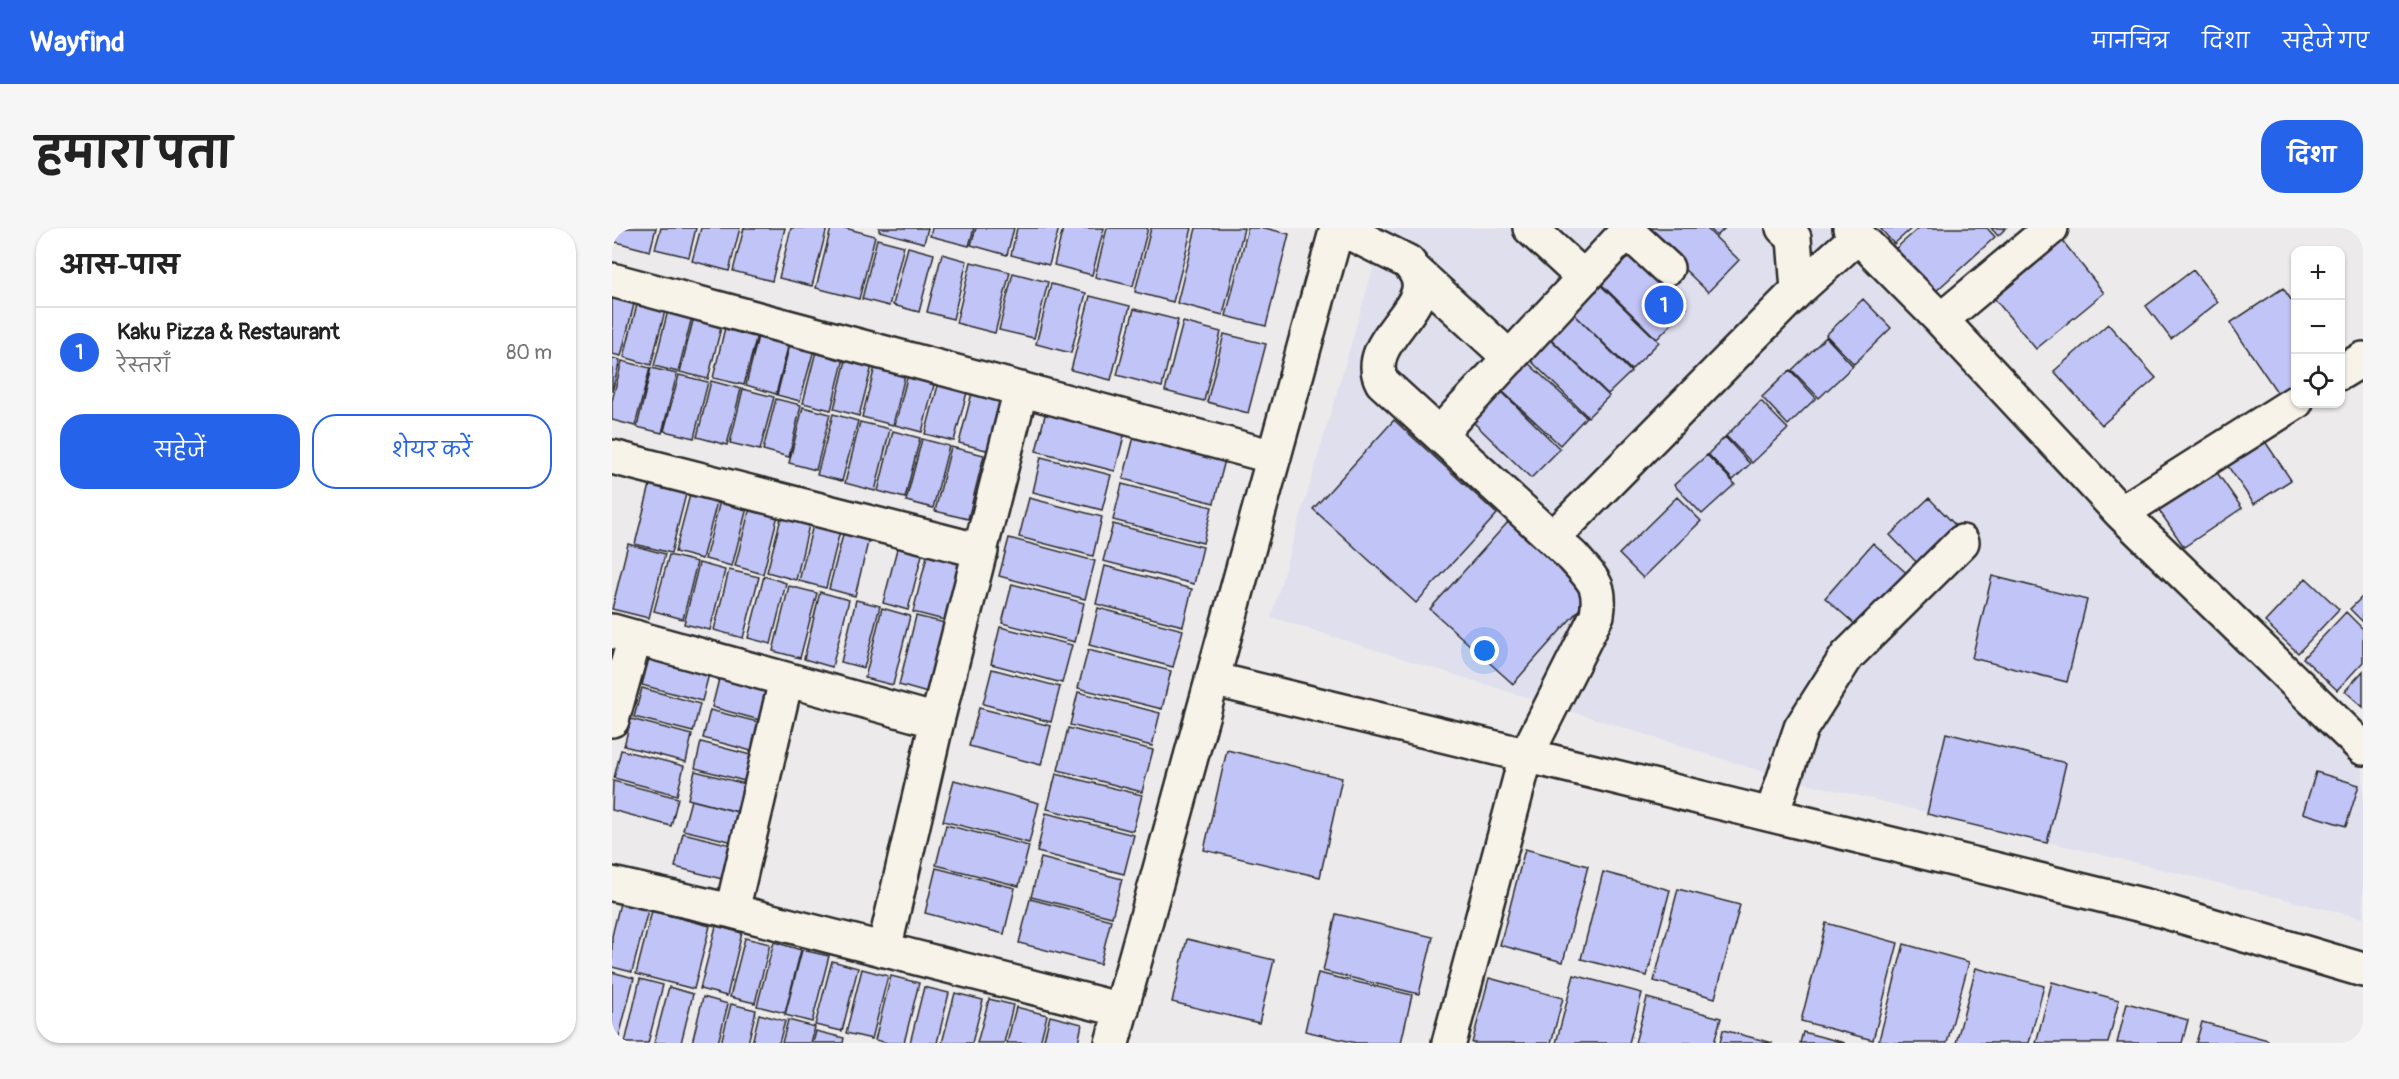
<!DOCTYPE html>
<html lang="hi">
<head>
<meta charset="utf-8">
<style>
  :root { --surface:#fff; --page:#f6f6f6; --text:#222; --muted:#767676; --line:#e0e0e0; --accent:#2563eb }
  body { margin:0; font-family:Pangolin,"Playpen Sans Deva",sans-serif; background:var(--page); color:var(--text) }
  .controls { position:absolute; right:18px; top:18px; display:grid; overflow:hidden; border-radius:12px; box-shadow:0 2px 4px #0004 }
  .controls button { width:54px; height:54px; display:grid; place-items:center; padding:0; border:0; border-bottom:2px solid var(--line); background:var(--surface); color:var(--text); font:30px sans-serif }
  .you { position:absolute; left:873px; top:423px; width:21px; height:21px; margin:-15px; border:4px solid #fff; border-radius:50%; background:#1a73e8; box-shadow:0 0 0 9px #1a73e833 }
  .badge { display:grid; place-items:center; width:39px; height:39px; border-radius:50%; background:var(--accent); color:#fff; font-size:20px; font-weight:700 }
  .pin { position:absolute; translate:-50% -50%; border:3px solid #fff; box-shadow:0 2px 6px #0006 }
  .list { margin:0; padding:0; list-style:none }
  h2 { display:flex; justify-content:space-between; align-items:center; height:78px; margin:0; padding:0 24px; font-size:26px }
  h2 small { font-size:20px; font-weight:400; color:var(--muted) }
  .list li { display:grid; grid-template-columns:39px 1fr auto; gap:18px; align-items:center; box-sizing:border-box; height:90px; padding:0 24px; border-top:2px solid var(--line) }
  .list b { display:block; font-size:22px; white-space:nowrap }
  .list p { margin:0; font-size:20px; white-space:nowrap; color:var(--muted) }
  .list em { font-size:20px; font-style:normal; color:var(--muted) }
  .actions { display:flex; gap:12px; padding:18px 24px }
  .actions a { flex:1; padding:14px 0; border:2px solid var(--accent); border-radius:24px; text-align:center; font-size:21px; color:var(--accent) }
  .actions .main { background:var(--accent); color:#fff }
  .icon { flex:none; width:33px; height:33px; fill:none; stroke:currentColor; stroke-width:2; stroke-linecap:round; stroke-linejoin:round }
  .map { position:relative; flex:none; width:1751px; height:815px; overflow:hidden; border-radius:24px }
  header { display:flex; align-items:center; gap:36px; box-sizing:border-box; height:84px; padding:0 30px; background:var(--accent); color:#fff }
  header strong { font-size:28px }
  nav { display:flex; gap:33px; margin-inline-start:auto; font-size:21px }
  .intro { display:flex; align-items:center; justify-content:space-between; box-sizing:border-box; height:144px; padding:0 36px }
  h1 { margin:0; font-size:42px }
  .button { padding:15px 27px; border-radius:24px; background:var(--accent); color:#fff; font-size:21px; font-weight:700 }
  main { display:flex; gap:36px; padding:0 36px }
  aside { flex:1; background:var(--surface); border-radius:24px; box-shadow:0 2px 4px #0004 }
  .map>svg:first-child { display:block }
</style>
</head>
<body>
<header>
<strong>Wayfind</strong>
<nav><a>मानचित्र</a><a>दिशा</a><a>सहेजे गए</a></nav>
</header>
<div class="intro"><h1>हमारा पता</h1><a class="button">दिशा</a></div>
<main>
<aside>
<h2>आस-पास<small></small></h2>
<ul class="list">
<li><span class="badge">1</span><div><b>Kaku Pizza &amp; Restaurant</b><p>रेस्तराँ</p></div><em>80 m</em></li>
</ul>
<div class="actions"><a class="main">सहेजें</a><a>शेयर करें</a></div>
</aside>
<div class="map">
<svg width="1751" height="815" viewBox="0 0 1751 815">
  <rect width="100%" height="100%" fill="#eceaeb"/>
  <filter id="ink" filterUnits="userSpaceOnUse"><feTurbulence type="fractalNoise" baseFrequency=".0167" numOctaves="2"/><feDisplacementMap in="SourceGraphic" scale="12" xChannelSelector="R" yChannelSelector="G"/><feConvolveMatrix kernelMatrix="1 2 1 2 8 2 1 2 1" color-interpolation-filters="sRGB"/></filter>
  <g filter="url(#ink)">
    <path fill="#dfdfee" d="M773,0h452l526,515v175l-586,-142 -506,-159z"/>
    <path fill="#c1c4f6" stroke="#2b2b2b" stroke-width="1.5" d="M4,0h40l-6,23 -38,-10z
      M49,0h35l-7,29 -34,-8z
      M89,0h39l-11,43 -37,-10z
      M132,0h41l-13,53 -39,-10z
      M179,0h36l-15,58 -33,-8z
      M219,0h14l30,8 -16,63 -43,-11z
      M267,0h49l-4,15 -45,-12z
      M320,0h42l-5,18 -39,-10z
      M364,0h38l-7,27 -36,-10z
      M405,0h42l-10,37 -38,-10z
      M451,0h41l-12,47 -38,-10z
      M495,0h41l-15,58 -38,-9z
      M539,0h41l-19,74 -38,-10z
      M584,0h48l-21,87 -46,-12z
      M636,0h17l24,6 -23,92 -40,-10z
      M1036,0h58l33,32 -31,32 -63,-61z
      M1097,0h16l-8,8z
      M1268,0h32l-18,16z
      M1307,0h68l8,9 -60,55 -40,-43z
      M1379,0h15l-8,8z
      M1441,1l51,64 -68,56 -52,-63z
      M265,11l27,7 -15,60 -27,-7z
      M296,19l26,7 -15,58 -26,-7z
      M1016,22l59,58 -30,31 -59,-58z
      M330,26l25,7 -14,58 -26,-7z
      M359,34l39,10 -15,61 -39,-10z
      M1581,42l25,32 -47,37 -25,-33z
      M401,45l35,9 -14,56 -35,-8z
      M984,53l63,61 -28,28 -62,-61z
      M439,56l35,9 -15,60 -35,-9z
      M0,57l25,7 -16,64 -9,-2z
      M1671,60l13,19v77l-17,11 -49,-72z
      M28,64l28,7 -17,66 -27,-8z
      M478,68l40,10 -19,74 -40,-10z
      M1251,71l28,29 -37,36 -28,-29z
      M58,74l24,7 -16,63 -24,-6z
      M84,81l28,7 -16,63 -28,-7z
      M522,81l44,11 -16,67 -45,-12z
      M961,85l58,59 -23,22 -59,-57z
      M116,87l32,8 -16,62 -31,-7z
      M571,94l38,10 -17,69 -39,-10z
      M1496,96l48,54 -54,47 -48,-54z
      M148,100l31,7 -15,59 -30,-9z
      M612,106l42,10 -18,69 -41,-11z
      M180,108l24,6 -16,59 -23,-6z
      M936,109l61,59 -21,21 -60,-59z
      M1214,109l27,29 -34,32 -27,-28z
      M206,115l28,7 -15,60 -28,-7z
      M236,124l26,6 -15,58 -25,-7z
      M0,130l8,2 -8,32z
      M265,131l30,8 -14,58 -31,-8z
      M10,133l28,7 -15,58 -23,-6v-19z
      M914,133l60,56 -26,28 -60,-56z
      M39,140l26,6 -15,59 -25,-6z
      M297,142l27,7 -14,55 -27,-7z
      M1178,142l26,28 -28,27 -26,-28z
      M67,147l29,7 -14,56 -30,-7z
      M328,150l29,7 -15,56 -29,-7z
      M99,153l30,8 -14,56 -30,-8z
      M131,161l31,8 -14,53 -30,-7z
      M361,161l30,8 -13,54 -31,-8z
      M890,164l58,57 -29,29 -58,-56z
      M164,171l25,6 -12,52 -26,-7z
      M1149,173l27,28 -36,34 -26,-27z
      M191,179l27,7 -14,56 -27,-7z
      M435,179l79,21 -11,43 -79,-20z
      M221,186l25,7 -16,60 -25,-6z
      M782,192l103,94 -81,89 -103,-94z
      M248,194l30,7 -15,62 -30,-8z
      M281,203l27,7 -15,60 -27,-7z
      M523,205l91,23 -12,47 -91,-24z
      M1113,209l25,27 -17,16 -25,-26z
      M1650,209l29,43 -37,24 -29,-42z
      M310,211l27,7 -16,62 -27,-7z
      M339,219l33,8 -16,64 -33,-8z
      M1095,227l28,29 -33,30 -28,-29z
      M429,229l70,18 -9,35 -69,-18z
      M1599,236l31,44 -58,39 -30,-44z
      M39,253l36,9 -16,63 -36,-9z
      M510,256l90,23 -9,36 -90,-23z
      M79,263l27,7 -16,61 -27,-7z
      M109,269l27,7 -16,62 -27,-7z
      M1065,269l24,24 -58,57 -24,-24z
      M417,270l73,19 -9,39 -74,-19z
      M1317,270l31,32 -39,37 -31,-32z
      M138,280l28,7 -15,59 -28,-8z
      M170,286l28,7 -14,59 -29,-8z
      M202,293l27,6 -15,61 -27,-7z
      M896,294l83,74 -78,88 -83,-75z
      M501,296l90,23 -9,37 -91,-23z
      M233,299l25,7 -15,62 -26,-7z
      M397,310l86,23 -10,38 -86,-23z
      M287,313l25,6 -16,63 -25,-7z
      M1261,315l39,35 -47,55 -40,-35z
      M16,316l37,10 -16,64 -37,-9z
      M317,320l35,9 -16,64 -35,-9z
      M57,327l28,7 -14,57 -29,-8z
      M87,335l26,7 -15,60 -26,-6z
      M493,338l87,23 -9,37 -87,-22z
      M117,342l30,7 -16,61 -29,-8z
      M152,348l22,7 -15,61 -23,-6z
      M1380,348l95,24 -20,82 -95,-24z
      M1694,350l33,31 -41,44 -33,-31z
      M400,356l72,19 -9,39 -73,-19z
      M177,358l28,7 -17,65 -27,-7z
      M208,364l29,8 -17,67 -28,-8z
      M1751,368v26l-13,-13z
      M244,372l24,6 -16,62 -23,-6z
      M270,380l28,8 -17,69 -28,-7z
      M486,380l85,22 -10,37 -84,-22z
      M1734,384l17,17v33l-26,28 -34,-32z
      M304,388l33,8 -18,70 -32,-9z
      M388,399l72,18 -10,38 -71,-19z
      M476,422l83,21 -9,38 -84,-21z
      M39,423l60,15 -9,35 -60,-16z
      M380,441l68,18 -9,35 -68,-18z
      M109,443l56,14 -10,37 -55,-15z
      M1751,443v36l-18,-16z
      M30,460l58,16 -7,28 -59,-15z
      M466,464l82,21 -8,33 -82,-21z
      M367,480l72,18 -10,39 -72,-19z
      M98,482l56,14 -7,29 -56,-15z
      M19,491l61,16 -6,27 -62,-16z
      M456,500l85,22 -11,42 -84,-22z
      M1334,505l120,30 -19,80 -120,-29z
      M89,514l61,16 -6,26 -61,-16z
      M9,522l63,16 -7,29 -63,-17z
      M615,522l115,28 -22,99 -116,-27z
      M83,543l62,16 -7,28 -62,-16z
      M1704,544l43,13 -13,41 -43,-13z
      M444,546l86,21 -9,36 -86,-22z
      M342,552l85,23 -10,40 -86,-22z
      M1,553l65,17 -7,28 -59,-16z
      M79,572l58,15 -7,29 -59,-14z
      M434,585l88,22 -10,39 -87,-22z
      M334,597l83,21 -10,40 -83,-21z
      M71,605l60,15 -9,34 -59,-15z
      M913,621l63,17 -25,96 -63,-17z
      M429,630l81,21 -10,38 -81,-20z
      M324,640l79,20 -11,46 -79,-21z
      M991,644l67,18 -23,86 -66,-17z
      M1066,661l62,16 -25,93 -61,-17z
      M418,671l81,21 -11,44 -81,-21z
      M8,675l28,7 -16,62 -20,-5v-31z
      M40,683l58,15 -16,63 -58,-15z
      M724,686l97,23 -14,57 -96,-23z
      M1214,695l72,20 -25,97 -72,-19z
      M104,698l26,7 -15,63 -27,-7z
      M133,710l25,6 -15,59 -25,-6z
      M575,711l87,21 -15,63 -87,-21z
      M162,714l27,8 -16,63 -28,-7z
      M1292,716l65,18 -22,81h-56l-12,-3z
      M190,722l27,6 -17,66 -27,-7z
      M220,733l26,7 -16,63 -27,-6z
      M1364,740l68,18 -15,57h-73z
      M250,741l26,7 -16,63 -26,-6z
      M0,744l22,6 -16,63 -6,-2z
      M706,745l94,22 -11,48h-45l-51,-12z
      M962,747l68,18 -13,50h-73z
      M279,748l28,7 -15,60h-16l-13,-3z
      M877,750l74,20 -12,45h-79z
      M28,751l23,6 -15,58h-23z
      M1440,754l67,18 -11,43h-72z
      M57,759l24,7 -12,49h-27z
      M312,759l25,6 -12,50h-27z
      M343,765l28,7 -11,43h-30z
      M91,769l25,7 -10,39h-26z
      M1035,770l74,20 -7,25h-79z
      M377,771l24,6 -9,38h-27z
      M1515,775l61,17 -6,23h-65z
      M119,776l25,6 -8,33h-27z
      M404,779l31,8 -7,28h-33z
      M147,786l26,7 -6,22h-27z
      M438,788l32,8 -4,19h-35z
      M176,792l27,7 -4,16h-29z
      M1590,794l66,18 -1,3h-71z
      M1111,802l50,13h-53z
      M204,803l28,7 -1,5h-30z
      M1191,804l42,11h-45z"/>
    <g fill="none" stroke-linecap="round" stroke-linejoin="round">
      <g stroke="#2b2b2b" stroke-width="38">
        <path id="minor" d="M728,0l68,34c5,6 10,13 11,20 5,31 -57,63 -37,100l191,175c19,22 29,27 24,58l-71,141 -77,287
          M918,0l54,50
          M1238,0l91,92 180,193 242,235
          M1015,3l40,37
          M802,42l96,88
          M0,52l662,177
          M1186,62l60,-54
          M1329,92l110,-92
          M1728,145l23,-14
          M827,206l191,-206
          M0,229l369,94
          M1509,285l175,-111
          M941,310l245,-248 -4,-52 -11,-10
          M0,403l325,90
          M600,451l938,228 213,63
          M0,492l23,-83
          M1160,586l29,-86 46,-72 115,-114
          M0,656l120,27 390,99
          M120,683l54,-231
          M272,722l53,-229 84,-332
          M500,815l225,-815"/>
      </g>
      <use href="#minor" stroke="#f7f3e8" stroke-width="33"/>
    </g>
  </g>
</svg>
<div class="controls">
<button>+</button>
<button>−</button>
<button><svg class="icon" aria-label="locate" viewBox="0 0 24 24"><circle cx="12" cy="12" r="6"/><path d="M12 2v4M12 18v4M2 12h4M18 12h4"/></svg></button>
</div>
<div class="you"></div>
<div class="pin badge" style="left:1052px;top:77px">1</div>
</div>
</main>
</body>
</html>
